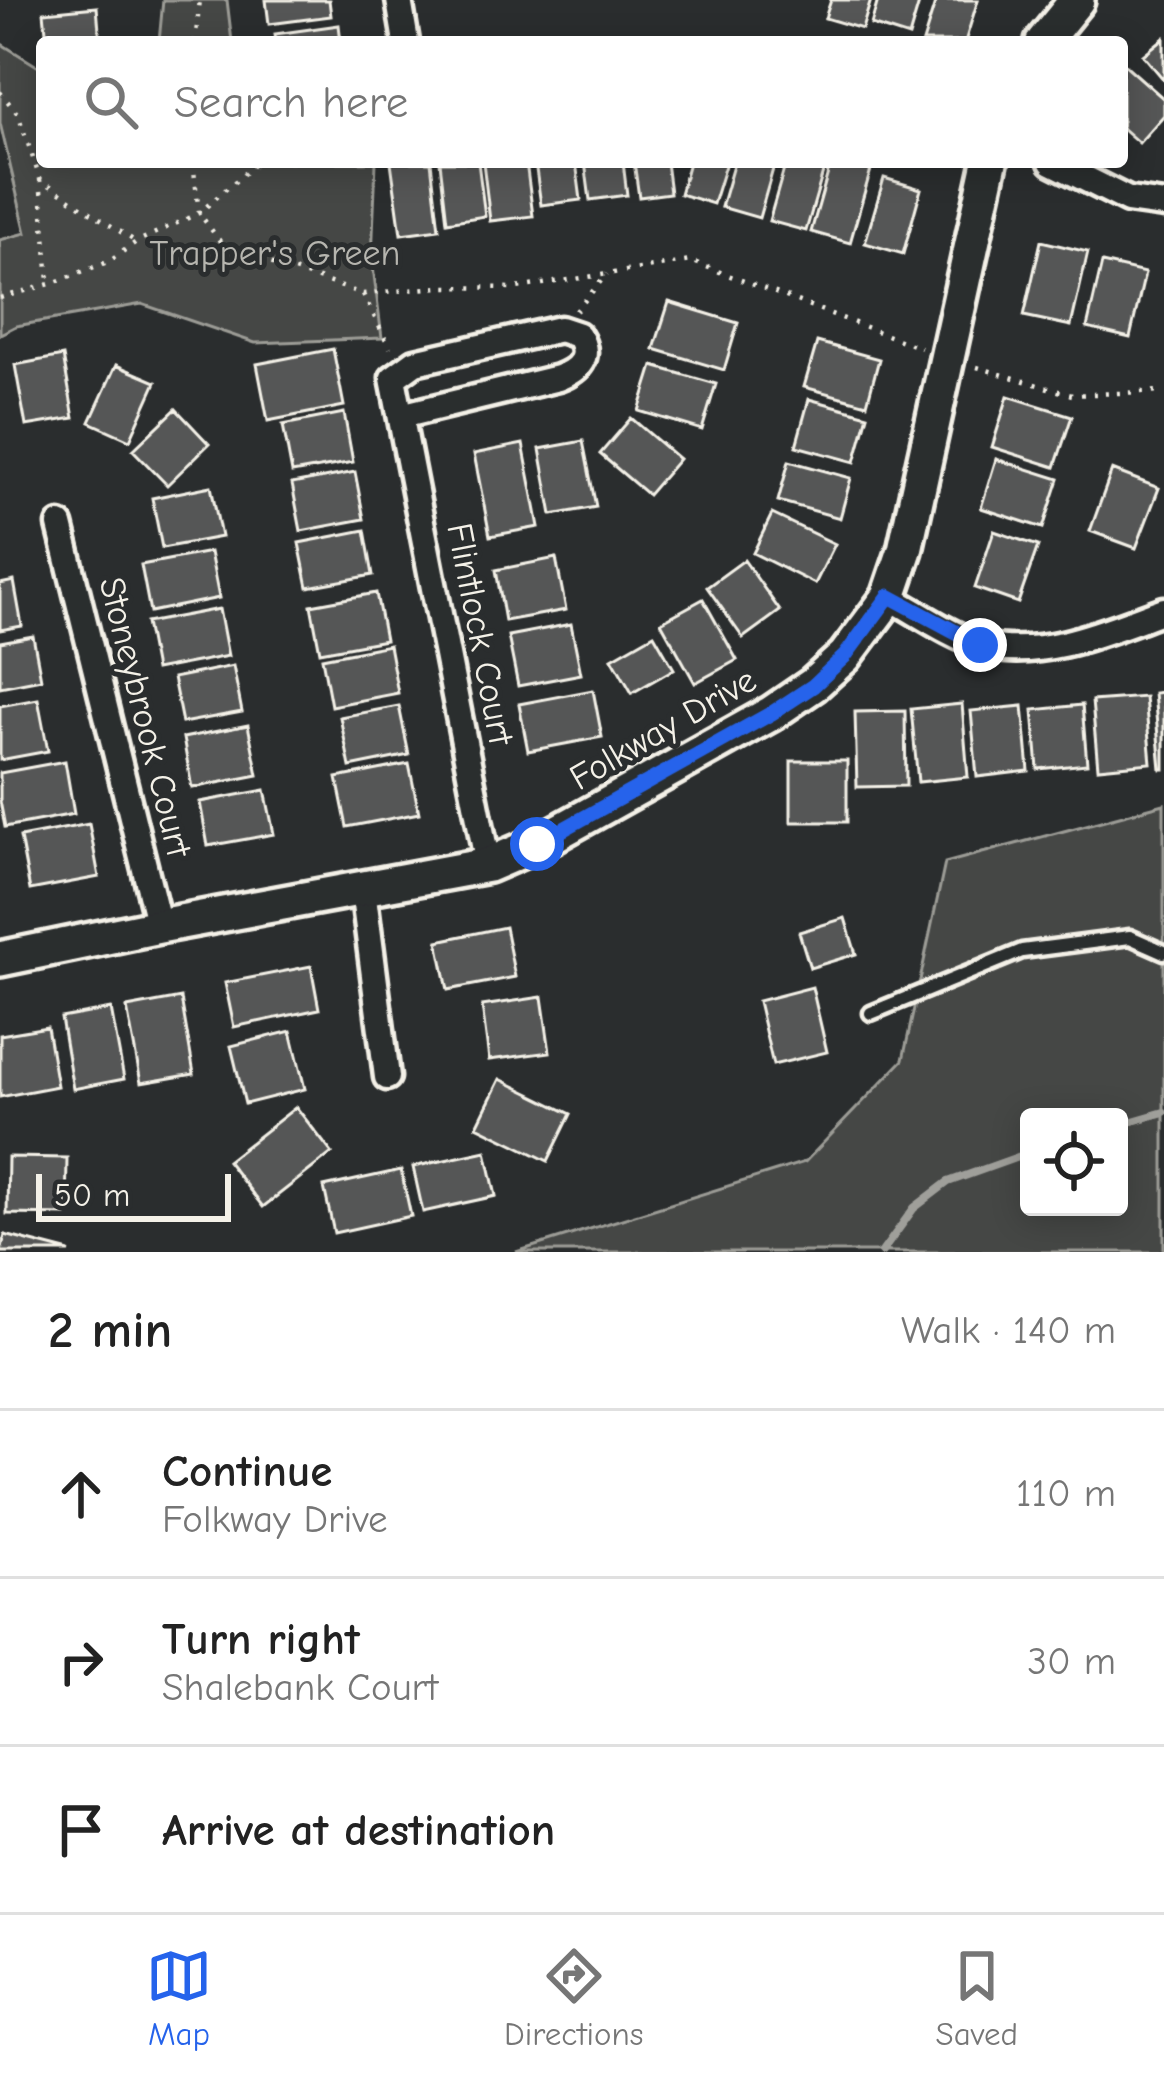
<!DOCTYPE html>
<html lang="en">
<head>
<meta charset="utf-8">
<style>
  :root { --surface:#fff; --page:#f2f2f2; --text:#222; --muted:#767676; --line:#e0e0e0; --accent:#2563eb }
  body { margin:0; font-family:"Comic Neue",sans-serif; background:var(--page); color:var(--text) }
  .controls { position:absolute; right:36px; bottom:36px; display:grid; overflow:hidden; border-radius:12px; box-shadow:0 6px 30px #0003 }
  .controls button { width:108px; height:108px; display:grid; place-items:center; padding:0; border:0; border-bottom:3px solid var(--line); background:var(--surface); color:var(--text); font:60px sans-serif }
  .scale { position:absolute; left:36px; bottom:30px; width:195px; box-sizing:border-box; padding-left:12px; border:6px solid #f4f1e8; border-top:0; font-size:33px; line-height:42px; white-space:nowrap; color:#f4f1e8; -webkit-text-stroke:9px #2a2d2e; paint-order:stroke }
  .stop { position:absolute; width:36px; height:36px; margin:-27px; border:9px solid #2563eb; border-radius:50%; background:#fff }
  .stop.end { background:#2563eb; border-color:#fff; box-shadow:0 3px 12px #0008 }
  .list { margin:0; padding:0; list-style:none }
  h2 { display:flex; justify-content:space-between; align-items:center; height:156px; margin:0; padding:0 48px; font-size:51px }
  h2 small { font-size:39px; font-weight:400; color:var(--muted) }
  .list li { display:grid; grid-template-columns:78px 1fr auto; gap:36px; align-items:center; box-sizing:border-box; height:168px; padding:0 48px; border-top:3px solid var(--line) }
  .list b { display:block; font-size:45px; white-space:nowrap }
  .list p { margin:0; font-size:39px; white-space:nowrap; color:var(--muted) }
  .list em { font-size:39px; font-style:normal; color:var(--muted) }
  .icon { flex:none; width:66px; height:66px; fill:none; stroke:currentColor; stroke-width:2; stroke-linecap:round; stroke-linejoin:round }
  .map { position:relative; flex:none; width:1164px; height:1252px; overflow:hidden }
  .search { position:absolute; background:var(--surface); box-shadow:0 6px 30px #0003; left:36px; right:36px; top:36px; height:132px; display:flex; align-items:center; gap:30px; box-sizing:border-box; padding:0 42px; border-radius:12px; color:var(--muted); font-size:45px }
  .sheet { height:660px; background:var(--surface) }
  nav { display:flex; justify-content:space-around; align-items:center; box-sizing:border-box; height:168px; border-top:3px solid var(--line); background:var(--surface); font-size:33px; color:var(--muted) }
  nav a { display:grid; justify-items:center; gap:6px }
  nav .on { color:var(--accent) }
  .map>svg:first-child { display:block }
</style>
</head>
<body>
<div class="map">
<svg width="1164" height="1252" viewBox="0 0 1164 1252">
  <rect width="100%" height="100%" fill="#2a2d2e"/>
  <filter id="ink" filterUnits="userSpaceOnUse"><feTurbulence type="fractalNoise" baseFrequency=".00833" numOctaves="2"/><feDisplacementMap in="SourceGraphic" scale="24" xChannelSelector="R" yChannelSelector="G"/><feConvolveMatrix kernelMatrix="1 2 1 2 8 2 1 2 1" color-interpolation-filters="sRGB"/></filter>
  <g filter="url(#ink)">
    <path fill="#444645" stroke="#9c9c96" stroke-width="3" fill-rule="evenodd" d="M163,0h64l5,42h-73z
      M0,43l42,26v93h334l-4,97 10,79 -127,5 -113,-39 -126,22 -16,8v-94l26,-7 -26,-110z
      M1164,804v448h-648l289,-90 98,-102 42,-197zM1029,1117h90v90h-90z"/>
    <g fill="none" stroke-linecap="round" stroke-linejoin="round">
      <path stroke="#9f9f9a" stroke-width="8" d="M1119,1125l45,-13
        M882,1252l32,-44 34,-26 81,-29"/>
    </g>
    <path fill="#555756" stroke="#f4f1e8" stroke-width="3" d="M266,0h63l2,16 -62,8z
      M831,0h40l-9,29 -37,-11z
      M878,0h42l-11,37 -38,-12z
      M936,0h42l-13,42h-42z
      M97,7l3,35h-53l-3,-30z
      M339,25l2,17h-65l-1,-8z
      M1164,38v42l-21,-25z
      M1122,62l42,37v16l-25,28 -17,-15z
      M391,162h40l8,67 -38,5z
      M440,162h38l7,54 -38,6z
      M483,162h43l7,54 -43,5z
      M535,162h41l5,38 -40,5z
      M585,162h38l4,33 -37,5z
      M634,162h32l4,31 -31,4z
      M689,162h37l-13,42 -33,-10z
      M734,162h41l-16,56 -38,-11z
      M786,162h40l-20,69 -37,-10z
      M831,162h25l16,4 -22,77 -39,-11z
      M884,178l37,11 -18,65 -38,-11z
      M1041,241l47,11 -17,74 -47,-10z
      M1102,263l43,10 -15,65 -43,-10z
      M669,302l69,21 -14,47 -70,-21z
      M817,342l62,17 -12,45 -63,-17z
      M333,349l11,57 -76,15 -11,-57z
      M63,356l11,62 -48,8 -11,-61z
      M116,365l40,17 -26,58 -40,-18z
      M653,366l63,18 -14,46 -63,-19z
      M1008,396l64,20 -17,51 -63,-20z
      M809,399l59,16 -13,47 -59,-16z
      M176,409l33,35 -42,41 -34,-35z
      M344,413l9,49 -61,11 -9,-48z
      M631,418l48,41 -31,36 -48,-41z
      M583,441l13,66 -44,8 -12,-66z
      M523,444l16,83 -49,9 -16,-82z
      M996,459l63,20 -16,49 -62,-20z
      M789,461l62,17 -11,40 -62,-17z
      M1112,470l47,18 -23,60 -46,-17z
      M355,472l9,47 -63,12 -9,-47z
      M211,486l10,51 -59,11 -10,-50z
      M772,514l63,30 -20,40 -62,-31z
      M365,530l8,45 -65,12 -9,-44z
      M994,531l44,15 -20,57 -43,-15z
      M210,552l9,46 -69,14 -9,-47z
      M556,558l10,52 -61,11 -9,-51z
      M744,560l36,51 -37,27 -36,-51z
      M14,581l8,45 -22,4v-46z
      M376,593l9,47 -65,12 -9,-47z
      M703,599l34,61 -42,23 -34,-61z
      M219,609l9,47 -73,14 -9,-47z
      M571,624l10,50 -63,12 -10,-50z
      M654,634l20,35 -42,24 -20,-35z
      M33,636l8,43 -41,8v-45z
      M389,645l9,48 -67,13 -9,-48z
      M233,666l9,46 -60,11 -9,-45z
      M593,690l9,47 -74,14 -9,-47z
      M1164,692v77h-3l-7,-76z
      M1145,697l6,66 -53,5 -6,-67z
      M38,699l10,52 -48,9v-54z
      M962,704l6,73 -50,5 -7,-73z
      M1082,705l5,59 -49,5 -5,-59z
      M399,706l10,49 -59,12 -10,-50z
      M1023,706l6,65 -52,6 -6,-66z
      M905,711l1,75 -49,1 -2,-75z
      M248,725l10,50 -66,13 -9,-50z
      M65,761l9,53 -69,13 -5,-26v-28z
      M791,761h56v61h-56z
      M409,764l10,49 -72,14 -10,-49z
      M265,790l9,44 -66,12 -8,-44z
      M89,824l10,53 -69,13 -10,-53z
      M845,918l11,36 -46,14 -11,-36z
      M505,927l10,50 -67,13 -10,-49z
      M311,966l8,43 -85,18 -9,-44z
      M812,987l15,65 -54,13 -15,-64z
      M542,997l8,55 -61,8 -7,-54z
      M181,998l13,76 -53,9 -14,-75z
      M111,1009l13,70 -51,10 -12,-71z
      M47,1027l10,59 -57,11v-62z
      M291,1031l14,58 -60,15 -14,-58z
      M500,1079l71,35 -23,47 -71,-35z
      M296,1107l36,46 -69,54 -36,-46z
      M486,1151l10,45 -73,16 -10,-45z
      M8,1157l59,1 -1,57 -59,-1z
      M401,1170l10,46 -77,17 -10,-46z
      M5,1235l65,17h-69z"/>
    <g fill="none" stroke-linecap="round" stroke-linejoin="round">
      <g stroke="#f4f1e8" stroke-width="21">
        <path id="lane" d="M871,1013l151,-62 108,-14 34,15"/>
      </g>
      <g stroke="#f4f1e8" stroke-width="33">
        <path id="street" d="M399,0l7,42
          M1052,162l76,38 36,5
          M401,416l157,-38c21,-8 34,-21 20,-43l-18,-6 -145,33 -22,16 95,487
          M60,525l99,401
          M889,597c26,14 65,41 92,48 61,16 128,-15 183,-35
          M363,889l24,188"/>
      </g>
      <g stroke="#f4f1e8" stroke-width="42">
        <path id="secondary" d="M1043,42l34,-42
          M0,959l159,-33 329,-61 49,-21 235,-131 41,-28 32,-29 44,-59 16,-47 85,-388"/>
      </g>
      <path stroke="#f4f1e8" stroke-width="4.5" stroke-dasharray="3 9" stroke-linecap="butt" d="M195,42l5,-42
        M0,92l18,22 22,65 96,63
        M193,162l6,51 26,35 138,46 77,-7 77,1 174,-27 230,87
        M40,179l9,102
        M363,294l27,54
        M0,298l50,-14 60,-23 26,-19 63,-29 58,-51
        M576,311l31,-37
        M977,367l95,28 92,-4"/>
      <use href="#lane" stroke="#2a2d2e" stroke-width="12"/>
      <use href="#street" stroke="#2a2d2e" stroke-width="24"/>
      <use href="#secondary" stroke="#2a2d2e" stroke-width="33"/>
    </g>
  </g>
  <g fill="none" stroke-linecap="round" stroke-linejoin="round" filter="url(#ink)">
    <path stroke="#2563eb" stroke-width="15" d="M537,844l235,-131 41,-27 32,-30 44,-60 91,49"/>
  </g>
  <g text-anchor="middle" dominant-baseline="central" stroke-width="10" stroke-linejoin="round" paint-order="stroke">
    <g font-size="36" fill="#b6b5af" stroke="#2a2d2e">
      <text x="275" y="253">Trapper's Green</text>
    </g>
    <g font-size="36" fill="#f4f1e8" stroke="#2a2d2e">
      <text transform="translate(480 634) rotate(79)">Flintlock Court</text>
      <text transform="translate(145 717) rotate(76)">Stoneybrook Court</text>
      <text transform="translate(663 729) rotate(-30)">Folkway Drive</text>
    </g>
  </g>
</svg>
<div class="controls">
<button><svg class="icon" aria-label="locate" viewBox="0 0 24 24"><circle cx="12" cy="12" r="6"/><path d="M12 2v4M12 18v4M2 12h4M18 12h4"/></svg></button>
</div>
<div class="scale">50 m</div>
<div class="stop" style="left:537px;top:844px"></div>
<div class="stop end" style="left:980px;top:645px"></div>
<div class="search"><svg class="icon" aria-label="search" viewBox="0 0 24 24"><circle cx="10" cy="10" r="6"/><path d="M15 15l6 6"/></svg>Search here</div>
</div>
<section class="sheet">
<h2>2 min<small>Walk · 140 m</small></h2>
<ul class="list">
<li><svg class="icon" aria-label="ahead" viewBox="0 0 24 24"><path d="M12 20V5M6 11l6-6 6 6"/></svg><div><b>Continue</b><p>Folkway Drive</p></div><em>110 m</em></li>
<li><svg class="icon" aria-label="right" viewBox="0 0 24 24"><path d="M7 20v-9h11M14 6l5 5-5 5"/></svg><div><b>Turn right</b><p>Shalebank Court</p></div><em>30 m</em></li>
<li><svg class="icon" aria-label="arrive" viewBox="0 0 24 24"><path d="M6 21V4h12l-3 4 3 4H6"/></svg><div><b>Arrive at destination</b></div></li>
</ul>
</section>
<nav>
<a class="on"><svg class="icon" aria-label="map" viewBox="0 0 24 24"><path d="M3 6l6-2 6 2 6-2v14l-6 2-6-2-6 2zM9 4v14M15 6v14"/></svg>Map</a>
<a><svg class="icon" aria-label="directions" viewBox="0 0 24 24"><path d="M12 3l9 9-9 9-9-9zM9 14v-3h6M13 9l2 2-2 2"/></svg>Directions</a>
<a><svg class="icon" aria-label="saved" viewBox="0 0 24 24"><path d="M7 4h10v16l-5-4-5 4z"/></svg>Saved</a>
</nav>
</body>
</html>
